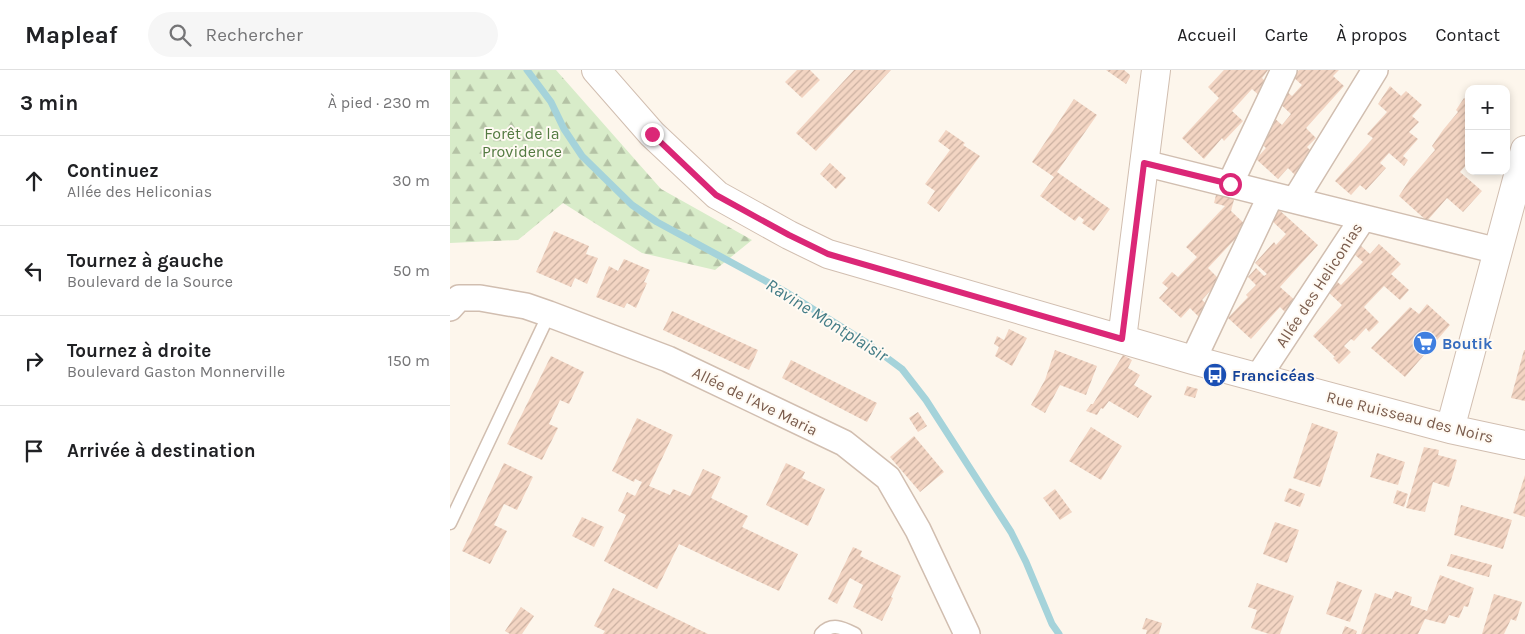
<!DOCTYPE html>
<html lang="fr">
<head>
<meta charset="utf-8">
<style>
  :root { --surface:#fff; --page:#f6f6f6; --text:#202124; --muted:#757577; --line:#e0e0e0 }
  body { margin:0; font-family:Karla,sans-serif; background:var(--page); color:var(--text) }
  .controls { position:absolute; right:15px; top:15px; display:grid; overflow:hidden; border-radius:10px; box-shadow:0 2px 8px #0003 }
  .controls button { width:45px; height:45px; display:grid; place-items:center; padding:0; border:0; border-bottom:1px solid var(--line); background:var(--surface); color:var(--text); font:25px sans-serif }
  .stop { position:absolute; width:15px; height:15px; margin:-11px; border:4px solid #db2777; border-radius:50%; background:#fff }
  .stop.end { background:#db2777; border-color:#fff; box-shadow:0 1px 5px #0008 }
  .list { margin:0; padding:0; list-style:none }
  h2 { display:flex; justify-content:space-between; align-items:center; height:65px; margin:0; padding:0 20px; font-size:21px }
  h2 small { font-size:16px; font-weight:400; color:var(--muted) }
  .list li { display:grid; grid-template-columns:32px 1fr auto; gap:15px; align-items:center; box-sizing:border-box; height:90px; padding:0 20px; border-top:1px solid var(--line) }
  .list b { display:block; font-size:19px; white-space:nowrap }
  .list p { margin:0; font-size:16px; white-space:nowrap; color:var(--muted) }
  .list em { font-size:16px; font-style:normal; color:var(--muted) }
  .icon { flex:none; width:28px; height:28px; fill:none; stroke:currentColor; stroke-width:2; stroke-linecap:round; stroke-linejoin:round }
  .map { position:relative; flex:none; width:1075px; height:564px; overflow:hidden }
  header { display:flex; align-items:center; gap:30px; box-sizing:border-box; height:70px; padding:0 25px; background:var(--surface); border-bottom:1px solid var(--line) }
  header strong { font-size:24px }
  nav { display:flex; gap:28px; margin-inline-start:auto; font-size:18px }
  .search { width:350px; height:45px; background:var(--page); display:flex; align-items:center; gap:12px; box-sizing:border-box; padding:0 18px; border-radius:28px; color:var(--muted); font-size:19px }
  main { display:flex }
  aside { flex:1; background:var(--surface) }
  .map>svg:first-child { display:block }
</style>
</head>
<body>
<header>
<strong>Mapleaf</strong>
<div class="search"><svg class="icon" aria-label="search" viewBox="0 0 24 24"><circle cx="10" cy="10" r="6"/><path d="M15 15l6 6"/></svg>Rechercher</div>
<nav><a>Accueil</a><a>Carte</a><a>À propos</a><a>Contact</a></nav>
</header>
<main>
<aside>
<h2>3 min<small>À pied · 230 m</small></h2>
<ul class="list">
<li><svg class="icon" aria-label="ahead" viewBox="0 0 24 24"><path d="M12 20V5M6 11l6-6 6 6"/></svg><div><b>Continuez</b><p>Allée des Heliconias</p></div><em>30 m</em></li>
<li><svg class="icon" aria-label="left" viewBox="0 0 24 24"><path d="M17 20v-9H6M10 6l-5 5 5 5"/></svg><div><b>Tournez à gauche</b><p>Boulevard de la Source</p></div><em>50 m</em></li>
<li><svg class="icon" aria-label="right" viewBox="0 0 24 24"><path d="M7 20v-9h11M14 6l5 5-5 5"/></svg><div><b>Tournez à droite</b><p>Boulevard Gaston Monnerville</p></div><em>150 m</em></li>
<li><svg class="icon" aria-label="arrive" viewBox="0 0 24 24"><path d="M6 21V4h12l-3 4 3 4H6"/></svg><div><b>Arrivée à destination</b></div></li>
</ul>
</aside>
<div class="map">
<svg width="1075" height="564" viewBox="0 0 1075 564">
  <defs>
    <pattern id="forest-firs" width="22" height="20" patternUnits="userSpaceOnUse" patternTransform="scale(1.25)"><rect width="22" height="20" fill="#d8ecc9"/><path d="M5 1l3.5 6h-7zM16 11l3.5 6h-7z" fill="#b4c2a5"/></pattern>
    <pattern id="building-hatch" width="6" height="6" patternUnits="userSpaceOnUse" patternTransform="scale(1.25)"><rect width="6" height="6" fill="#f3d5c3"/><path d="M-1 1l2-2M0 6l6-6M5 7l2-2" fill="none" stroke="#cab0a1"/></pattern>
  </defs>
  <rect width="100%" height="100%" fill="#fdf6ec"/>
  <path fill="url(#forest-firs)" d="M0,0h106l105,119 91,51 -37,30 -73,-17 -79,-50 -45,37 -68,3z"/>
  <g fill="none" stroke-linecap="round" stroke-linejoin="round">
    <path stroke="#a5d3da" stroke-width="7" d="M77,0l24,32 13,27 18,27 50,49 25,17 127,69 83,52 35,26 24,31 85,132 15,30 26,62 7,10"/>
  </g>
  <path fill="url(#building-hatch)" d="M347,0h13l10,10 -18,18 -17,-16z
    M404,0h37l-75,81 -20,-18z
    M656,0h18l6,5v2l-4,7z
    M774,0h44l-6,8 9,9 -7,13 -12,-11 -20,22 11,10 -19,20 -2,-3 -18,21 -22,-21 37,-40 -11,-11z
    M849,0h40l-6,6 11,10 -38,42 10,10 -9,9 5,5 -15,25 -9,-9 -10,11 -22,-20 10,-11 -9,-8 13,-26 12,11 9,-11 -14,-13 9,-10 6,5 10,-11 -9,-8z
    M940,16l11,10 5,-5 16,14 -10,11 7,6 -10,10 9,7 -15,17 5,4 -4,6 -15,-13 -9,10 6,5 -20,22 -6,-5 -9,10 -16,-14 38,-43 -6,-4 20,-22 -9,-8z
    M1014,28l5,5v59l-9,10 22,19 -19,21 -16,-14 -20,23 -28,-25 11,-17 25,-29 -3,-4 11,-16 15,-18 -2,-2z
    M624,29l23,16 -40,57 53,37 -16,22 -12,-8 2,-3 -5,-4 -4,5 -35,-25 14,-19 -22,-15z
    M496,60l19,13 -2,2 17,11 -41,56 -12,-9 8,-12 -10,-7 25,-34 -12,-9z
    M380,93l16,15 -10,11 -16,-15z
    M767,121l18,5 -4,15 16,15 -3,17 -7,-6 -29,31 12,12 -18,20 9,8 -7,14 -14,-14 -9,10 -22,-20 9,-10 -6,-5 10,-11 6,5 19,-20 -11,-10 39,-41 -11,-3z
    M827,138l41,37 -38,42 17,15 -9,13 -8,-8 -29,32 -23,-21 20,-21 -2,-2 10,-10 -8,-8 8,-9 8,8 3,-2 -12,-11 19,-21 2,3 10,-11 -15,-14z
    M104,161l35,15 -3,8 12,4 -11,26 -12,-6 -4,9 -35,-15z
    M929,174l22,20 -10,10 18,16 -9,10 -16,-14 -20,21 15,15 -10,10 -3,-4 -12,13 -3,-2 -7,7 7,6 -12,12 -6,-6 2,-1 -22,-21 29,-31 -15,-14 8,-11 6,5 22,-23 -9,-8 6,-9 10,9z
    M174,189l26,11 -6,12 3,1 -11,25 -9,-5 -3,5 -28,-11 13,-31 9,5z
    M977,234l23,21 -45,52 -34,-29 39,-41 9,7z
    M222,241l86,39 -9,20 -86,-40z
    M559,259l18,9 -15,28 -17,-10 4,-9 -5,-3 3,-8 7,4z
    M605,280l42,16 -11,29 -26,-10 -15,28 -14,-8 14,-25z
    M1074,280h1v51l-14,-3z
    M673,285l9,5 -4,8 12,7 -6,10 18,11 -14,22 -29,-17 -6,8 -2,-1 -4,7 -11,-4 5,-7h2z
    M101,286l33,16 -15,32 -9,-4 -11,24 9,4 -16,32 -35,-16z
    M341,290l86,43 -10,19 -85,-44z
    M737,316l11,3 -3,9 -11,-3z
    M468,342l9,14 -9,6 -9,-14z
    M187,348l36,17 -24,51 21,9 3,-6 17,7 13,-27 18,8 -10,21 37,18 -6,11 56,27 -19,37 -100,-47 -22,45 -53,-28 22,-46 -8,-4 9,-19 8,4 7,-14 -7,-3 -1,3 -22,-11z
    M862,353l26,9 -18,55 -27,-9z
    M641,357l31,19 -21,34 -32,-19z
    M464,366l30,36 -24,20 -30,-35z
    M974,377l15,3 -1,5 19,5 -8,27 -16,-5 -8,30 -19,-4z
    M927,383l28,9 -7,23 -28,-8z
    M54,393l29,14 -16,33 -13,-6 -10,21 13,6 -17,33 -28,-13z
    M336,393l19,9 -3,6 23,11 -17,37 -42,-21z
    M1075,405v42l-12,-4z
    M839,418l16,6 -5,13 -16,-6z
    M605,419l17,23 -12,8 -17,-22z
    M947,420l11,4 -4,13 -11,-4z
    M1011,435l51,15 -9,29 -49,-14z
    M132,447l22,10 -10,20 -22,-11z
    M825,452l24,8 -12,33 -24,-9z
    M403,477l9,4 -2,5 41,20 -10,21 2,1 -11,23 -29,-14 10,-22 -13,-7 -13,26 -9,-5z
    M1001,484l41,11 -3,12 -42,-11z
    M990,505l34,13 -6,19 -4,-1 -5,12 -10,-3 -4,9 -20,-5 -7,15h-57l14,-41 17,6 3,-8 17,6 -2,8 17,6z
    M887,511l25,9 -12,32 -24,-8z
    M807,513l37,13 -14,38h-11l-18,-6 6,-18 -9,-3z
    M163,518l95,46h-105l2,-3 -11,-5z
    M1044,524l28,8 -6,19 -5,-2 -7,15h-22z
    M71,537l13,9 -12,18h-12l-5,-3z
    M696,548l16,5 -3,11h-13l1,-4 -5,-1z
    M895,556l12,5 -1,3h-14z"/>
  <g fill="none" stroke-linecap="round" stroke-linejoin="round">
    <g stroke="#d1beb0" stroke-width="15">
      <path id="service" d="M0,453l99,-209
        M371,564c11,-12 22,-6 34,0"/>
    </g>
    <g stroke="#d1beb0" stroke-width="28">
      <path id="minor" d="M694,93l354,88
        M780,114l54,-114
        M845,130l80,-130
        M0,238l9,-10h21l46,8 23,8 119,45 176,84 44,35 30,52 49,104
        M743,290l78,-165
        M808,307l105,-159"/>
    </g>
    <g stroke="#d1beb0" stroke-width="30">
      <path id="tertiary" d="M146,0l56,64 65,61 72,40 39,19 365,106 257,69 75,16
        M672,269l34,-269
        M1000,359l75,-279"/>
    </g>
    <use href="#service" stroke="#fff" stroke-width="12"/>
    <use href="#minor" stroke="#fff" stroke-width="25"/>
    <use href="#tertiary" stroke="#fff" stroke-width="28"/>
  </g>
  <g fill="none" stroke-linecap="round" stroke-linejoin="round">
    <path stroke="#db2777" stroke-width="6" d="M202,64l64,61 73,40 39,19 294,85 22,-176 86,21"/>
  </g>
  <defs>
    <g id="supermarket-disc" transform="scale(1.25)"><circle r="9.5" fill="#3f7fe0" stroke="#fffaf3"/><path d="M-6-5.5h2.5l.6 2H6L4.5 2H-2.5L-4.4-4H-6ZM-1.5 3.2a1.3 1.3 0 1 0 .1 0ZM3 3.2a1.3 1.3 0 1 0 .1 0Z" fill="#fff"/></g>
    <g id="bus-disc" transform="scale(1.25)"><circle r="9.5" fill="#1a4fb4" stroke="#fffaf3"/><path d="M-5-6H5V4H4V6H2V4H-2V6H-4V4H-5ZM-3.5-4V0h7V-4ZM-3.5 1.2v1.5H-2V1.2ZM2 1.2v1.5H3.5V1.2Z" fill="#fff"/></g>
  </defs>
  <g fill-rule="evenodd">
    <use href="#supermarket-disc" x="975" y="273"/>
    <use href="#bus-disc" x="765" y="305"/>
  </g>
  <g text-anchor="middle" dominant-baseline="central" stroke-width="4" stroke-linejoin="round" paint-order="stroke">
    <g font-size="16" fill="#537a41" stroke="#fffaf3">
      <text x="72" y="63">Forêt de la<tspan x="72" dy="18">Providence</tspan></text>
    </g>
    <g font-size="16" fill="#7a5c4d" stroke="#fffaf3">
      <text transform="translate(869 215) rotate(-57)">Allée des Heliconias</text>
      <text transform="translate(305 331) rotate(26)">Allée de l'Ave Maria</text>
      <text transform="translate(960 347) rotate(14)">Rue Ruisseau des Noirs</text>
    </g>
    <g font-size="16" font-weight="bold" fill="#366cbe" stroke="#fffaf3" text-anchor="start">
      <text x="992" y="273">Boutik</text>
    </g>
    <g font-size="16" font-weight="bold" fill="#164399" stroke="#fffaf3" text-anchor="start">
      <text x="782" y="305">Francicéas</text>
    </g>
    <g font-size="18" font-style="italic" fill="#437c86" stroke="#fffaf3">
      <text transform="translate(377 250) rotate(32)">Ravine Montplaisir</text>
    </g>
  </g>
</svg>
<div class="controls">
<button>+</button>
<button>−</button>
</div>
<div class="stop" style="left:780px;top:114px"></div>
<div class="stop end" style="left:202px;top:64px"></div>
</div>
</main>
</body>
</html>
